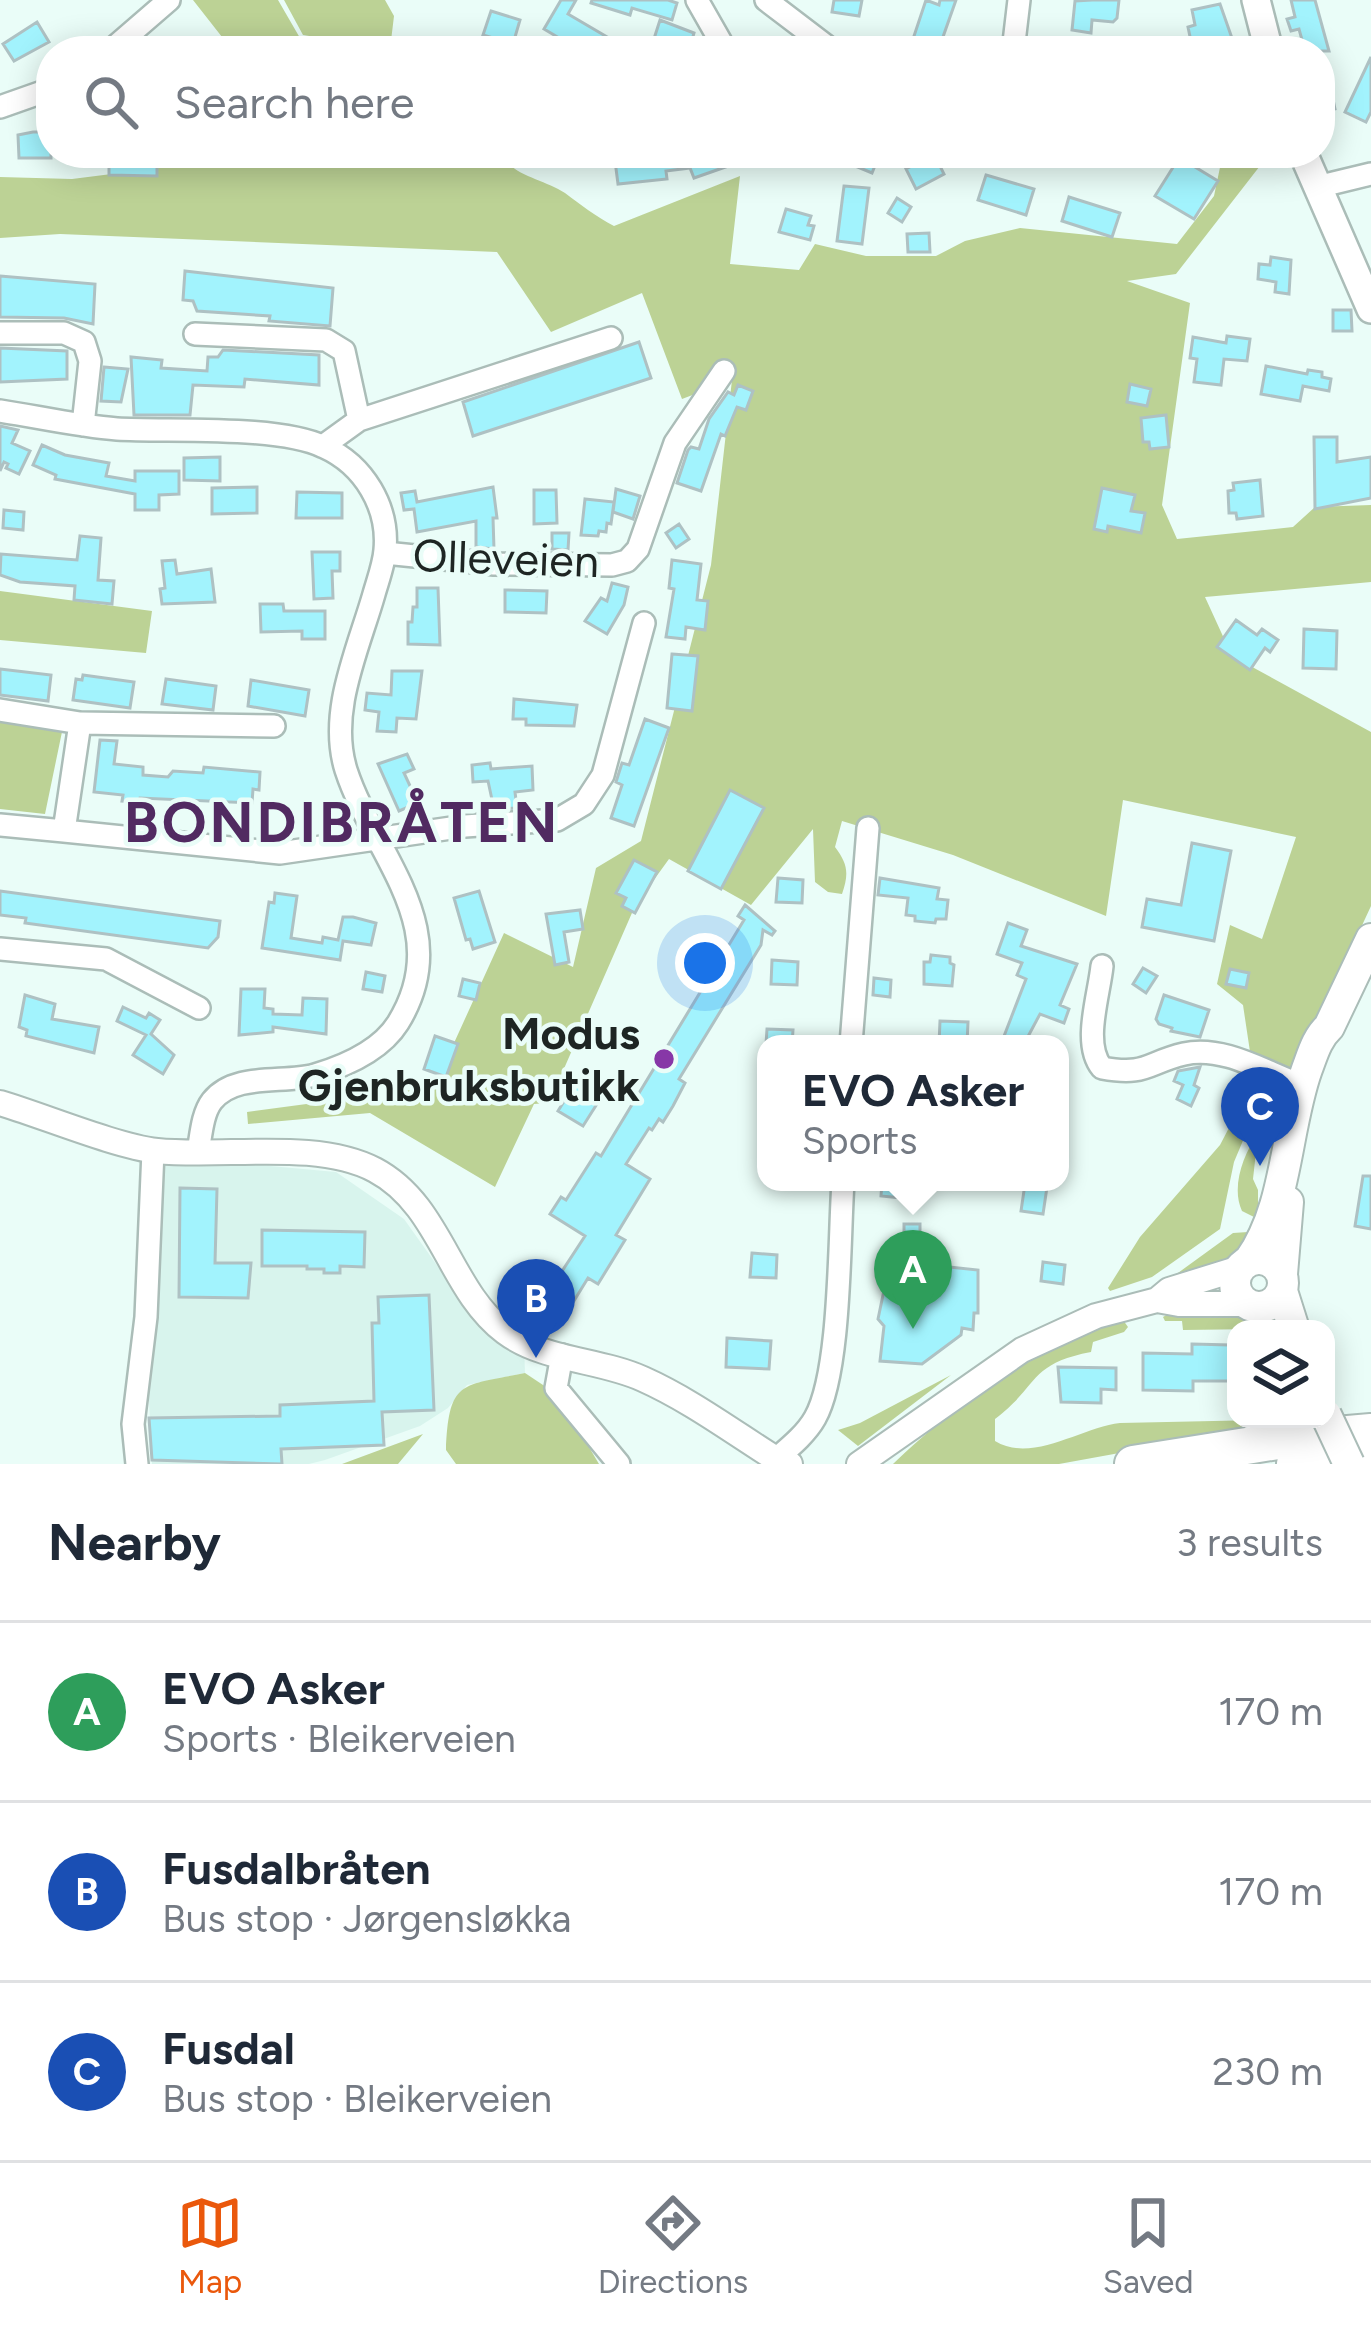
<!DOCTYPE html>
<html lang="en">
<head>
<meta charset="utf-8">
<style>
  :root { --surface:#fff; --page:#f2f2f3; --text:#1f2937; --muted:#747a83; --line:#e0e1e3; --accent:#ea580c }
  body { margin:0; font-family:Figtree,sans-serif; background:var(--page); color:var(--text) }
  .controls { position:absolute; right:36px; bottom:36px; display:grid; overflow:hidden; border-radius:24px; box-shadow:0 6px 30px #0003 }
  .controls button { width:108px; height:108px; display:grid; place-items:center; padding:0; border:0; border-bottom:3px solid var(--line); background:var(--surface); color:var(--text); font:60px sans-serif }
  .you { position:absolute; left:705px; top:963px; width:42px; height:42px; margin:-30px; border:9px solid #fff; border-radius:50%; background:#1a73e8; box-shadow:0 0 0 18px #1a73e833 }
  .badge { display:grid; place-items:center; width:78px; height:78px; border-radius:50%; background:var(--accent); color:#fff; font-size:39px; font-weight:700 }
  .pin { position:absolute; translate:-50% -99px; filter:drop-shadow(0 3px 6px #0008) }
  .pin::after { content:''; position:absolute; top:63px; width:42px; height:36px; background:inherit; clip-path:polygon(0 0,100% 0,50% 100%) }
  .popup { position:absolute; left:757px; top:1035px; width:312px; height:156px; box-sizing:border-box; display:grid; place-content:center; border-radius:24px; background:var(--surface); filter:drop-shadow(0 3px 9px #0005); font-size:39px; white-space:nowrap; color:var(--muted) }
  .popup b { font-size:45px; color:var(--text) }
  .popup::after { content:''; position:absolute; left:50%; top:100%; margin-left:-24px; border:24px solid transparent; border-top-color:var(--surface) }
  .list { margin:0; padding:0; list-style:none }
  h2 { display:flex; justify-content:space-between; align-items:center; height:156px; margin:0; padding:0 48px; font-size:51px }
  h2 small { font-size:39px; font-weight:400; color:var(--muted) }
  .list li { display:grid; grid-template-columns:78px 1fr auto; gap:36px; align-items:center; box-sizing:border-box; height:180px; padding:0 48px; border-top:3px solid var(--line) }
  .list b { display:block; font-size:45px; white-space:nowrap }
  .list p { margin:0; font-size:39px; white-space:nowrap; color:var(--muted) }
  .list em { font-size:39px; font-style:normal; color:var(--muted) }
  .icon { flex:none; width:66px; height:66px; fill:none; stroke:currentColor; stroke-width:2; stroke-linecap:round; stroke-linejoin:round }
  .map { position:relative; flex:none; width:1371px; height:1464px; overflow:hidden }
  .search { position:absolute; background:var(--surface); box-shadow:0 6px 30px #0003; left:36px; right:36px; top:36px; height:132px; display:flex; align-items:center; gap:30px; box-sizing:border-box; padding:0 42px; border-radius:48px; color:var(--muted); font-size:45px }
  .sheet { height:696px; background:var(--surface) }
  nav { display:flex; justify-content:space-around; align-items:center; box-sizing:border-box; height:168px; border-top:3px solid var(--line); background:var(--surface); font-size:33px; color:var(--muted) }
  nav a { display:grid; justify-items:center; gap:6px }
  nav .on { color:var(--accent) }
  .map>svg:first-child { display:block }
</style>
</head>
<body>
<div class="map">
<svg width="1371" height="1464" viewBox="0 0 1371 1464">
  <rect width="100%" height="100%" fill="#eafdf8"/>
  <path fill="#d8f4ed" d="M149,1155l187,17 68,47 67,94 53,32 1,28 -58,12 -19,23 -28,18 -95,34 -16,4h-157l-6,-131z"/>
  <path fill="#bcd295" d="M193,0h85l22,38 82,13h-149z
    M284,0h101l9,16 -4,33 -87,-14z
    M277,153h223c12,23 44,26 65,40 16,12 30,23 49,33l126,-50 -10,88 69,6 16,-26 51,12h70l29,-15 55,-13 157,16 37,-48 9,-43h47l-94,121 -49,7 63,22 -28,202 15,34 116,-12 22,-20 56,-2v77l-166,15 27,59 139,76v174l-76,164 -43,-5 -9,-60 -26,-21 13,-59 32,14 34,-102 -173,-37 -17,116 -153,-61 -111,-34 -7,26c13,17 14,27 7,47l-14,-2 -13,-10 -2,-53 -62,76 -82,-46 -34,47 -86,197 -15,1 -39,83 -125,-74 -122,11 -1,-12 187,-25 70,-154 69,34 23,-99 45,-27 70,-276 21,-185 -50,19 -40,-106 -91,39 -54,-80 -437,-18 -60,4v-61l72,2z
    M0,591l152,20 -6,42 -146,-13z
    M0,717l63,10 -18,87 -45,-5z
    M1242,1103l24,4 -19,24 -13,31 -14,67 -68,48 -42,14 -2,-3 32,-51 80,-92z
    M1258,1134l-5,45 5,11v29l-16,-8c-11,-23 1,-57 16,-77z
    M1248,1232c-9,36 -46,39 -77,46l62,-45z
    M1170,1313l67,1 23,15 -77,1 -1,-9h-17l-2,-4z
    M1123,1320l5,7 -4,5 -31,10 -2,10c-63,12 -51,33 -96,67v22c37,23 87,-14 125,-18l187,-4 -248,45h-166c58,-55 149,-128 230,-144z
    M525,1373l33,22 41,69h-143l-10,-14c3,-71 15,-64 79,-77z
    M951,1375l-93,71 -20,-16 22,-7z
    M423,1434l-25,30h-56z"/>
  <path fill="#a2f3fd" stroke="#aec1c3" stroke-width="3" d="M561,0h15l-8,14 63,37h-50l-37,-22z
    M592,0h76l9,3 -5,17 -40,-12 -2,7 -39,-12z
    M834,0h28l-3,16 -27,-4z
    M926,0l13,5 1,-5h16l-18,51 -26,-9z
    M1092,0h27l-2,18 -4,4 -21,-2 -1,13 -19,-3 3,-29z
    M1291,0h24l14,51h-24l-6,-22 -8,2 -4,-12 8,-2z
    M1220,4l13,37 -5,1 2,9h-37l-5,-24 7,-2 -3,-15z
    M491,11l29,9 -7,24 -30,-9z
    M660,20l34,13 -5,18 -37,-6z
    M37,22l12,20 -35,19 -11,-17z
    M1371,57v55l-5,10 -21,-10z
    M1326,66l9,43 -15,4v-46z
    M33,132h18v26h-32l-1,-23z
    M109,153h48v23l-48,-1z
    M614,153h116l4,11 -40,14 -4,-10 -24,3 1,8 -49,5z
    M861,153h19l-8,20 -17,-7z
    M1182,153l17,7 -4,7 23,14 -24,38 -39,-23z
    M934,154l10,20 -28,15 -10,-20z
    M986,175l48,14 -8,26 -48,-15z
    M844,186l25,2 -7,56 -25,-3z
    M1069,197l51,16 -8,24 -50,-16z
    M897,198l14,9 -9,15 -14,-9z
    M786,209l25,7 -3,9 6,1 -4,14 -31,-8z
    M929,233l1,19h-22l-1,-18z
    M1271,257l20,3 -2,34 -14,-2 1,-10 -18,-3 1,-15 11,1z
    M185,271l148,17 -3,38 -61,-5 1,-5 -73,-5 -4,-10 -10,-1z
    M0,276l95,8 -2,40 -29,-6 -64,-1z
    M1333,310h18l1,21h-19z
    M1227,336l23,3 -3,22 -23,-2 -3,26 -27,-3 3,-23 -7,-1 3,-21 33,6z
    M639,342l12,36 -178,58 -10,-34z
    M0,348l67,3v28l-67,3z
    M223,350l96,5v30l-74,-6 -1,8 -51,-2 -3,30h-56l-3,-58 31,3 -1,8 46,3 1,-14h10z
    M1266,366l41,8 1,-4 14,2v5l9,2 -2,12 -26,-5 -3,15 -39,-7z
    M104,367l24,2 -7,33 -20,-1z
    M1130,384l21,5 -4,17 -20,-4z
    M738,385l15,6 -7,19 -9,-3 -12,29 -4,-2 -20,57 -24,-8 11,-33 3,-3 8,2 10,-30 19,-27 6,3z
    M1166,415l3,32 -19,2 -1,-7h-6l-2,-24z
    M0,426l18,4 -6,13 18,8 -11,23 -13,-6 2,-4 -4,-2 -4,9z
    M1314,437h23v25l34,-5v41l-56,11z
    M42,445l23,10 44,8 -3,13 29,5v-10h44v23l-20,1v15h-24v-16l-80,-15 1,-4 -23,-10z
    M220,457v24l-36,-1v-22z
    M1260,480l3,36 -26,3 -1,-6h-7l-1,-22 6,-1 -1,-7z
    M257,487v26l-45,1v-26z
    M493,487l4,31h-4l1,31 -18,-2v-26l-59,11 -3,-23 -10,1 -3,-17 14,-2 2,11z
    M1102,488l33,7 -4,16 14,2 -4,20 -33,-7 -1,6 -13,-3z
    M616,489l24,7 -7,23 -20,-7z
    M534,490h22l1,33 -23,1z
    M297,492l45,1v25h-46z
    M585,499l29,3 -3,22 -4,-1 -1,9 -7,-1 -1,5 -17,-1z
    M4,510l20,2 -1,18 -20,-2z
    M679,524l10,15 -13,9 -10,-15z
    M552,533h17l-1,17 -16,-1z
    M80,536l21,2 -3,42 16,1 -2,23 -38,-4 1,-14 -55,-4 -20,-7 1,-21 76,6z
    M312,552h28v19h-8l1,27 -19,1z
    M175,560l2,14 34,-5 4,33 -53,2 -2,-15 5,-1 -3,-27z
    M672,560l29,4 -4,36 11,1 -3,29 -19,-3 -1,12 -19,-2 8,-48 -5,-1z
    M612,583l16,4 -4,18 -17,29 -22,-13 16,-23 6,3z
    M417,588h21l2,57 -32,-1v-22h4l1,-15h4z
    M505,590l42,1 -1,22 -41,-1z
    M260,604h23l1,7h41v28h-23v-8l-41,1z
    M1236,620l21,15 5,-6 16,11 -8,12 -5,-4 -15,22 -33,-23z
    M1304,629l33,2 -1,38 -33,-1z
    M672,654l26,2 -6,55 -25,-3z
    M0,669l51,6 -3,26 -48,-6z
    M392,671h30l-6,48 -19,-1 -1,14 -19,-1 2,-19 -14,-2 2,-17 24,2z
    M83,675l51,7 -4,26 -57,-8 3,-21 6,1z
    M166,679l50,7 -3,24 -51,-6z
    M251,680l58,10 -4,26 -57,-10z
    M514,699l63,6 -3,21 -48,-1v-6h-13z
    M645,719l24,9 -35,98 -23,-8 11,-33 -6,-3 6,-19 7,2z
    M100,740l17,1 -3,23 29,3v8l25,2 5,-6 30,2 1,-6 56,5 -1,18 -6,-1 -1,14 -112,-5 -1,4 -17,-1 1,-6 -29,-3z
    M407,754l7,15 -10,4 14,30 -19,8 -21,-47z
    M490,763l1,6 41,-3 1,24 -18,2 2,16 -23,1 -6,-28 -15,1 -1,-17z
    M730,790l34,18 -43,81 -33,-18z
    M1192,843l39,8 -17,90 -72,-14 5,-28 34,6z
    M634,860l23,12 -22,41 -13,-7 4,-8 -10,-5z
    M778,878l25,2 -1,23 -26,-1z
    M880,878l59,10 -2,11 11,1 -2,19h-10l-1,4 -20,-2v-5l-9,-1 2,-17 -30,-3z
    M0,891l220,30 -2,16 -10,11 -183,-25 1,-5 -26,-3z
    M479,891l16,51 -22,7 -3,-10 -4,1 -12,-42z
    M275,893l22,3 -6,42 31,5 1,-6 15,3 5,-23h10l23,6 -5,22 -28,-4 -3,19 -78,-12 7,-46 5,1z
    M745,905l30,26 -3,4 -9,-5 -2,15 -82,134 6,4 -12,23 -10,16 -4,-3 -7,11 -3,-2 -23,36 24,15 -34,56 9,5 -27,44 -10,-6 -27,44 -23,-14 47,-72 -35,-22 11,-17 5,3 30,-47 5,3 15,-25 128,-211 -6,-4z
    M580,910l3,19 -19,3 5,30 -14,3 -9,-51z
    M1008,923l19,7 -6,16 56,18 -17,41 9,4 -5,14 -24,-9 -16,30h-23l25,-65 -9,-4 5,-12 -25,-9z
    M931,955l19,2v6l4,2 -2,21 -28,-2v-22h6z
    M772,960l26,2 -1,23 -26,-1z
    M1143,968l14,8 -11,17 -13,-9z
    M1230,969l19,4 -3,15 -20,-4z
    M366,972l19,4 -3,16 -19,-3z
    M874,978l17,2 -1,17 -17,-2z
    M463,979l17,4 -4,17 -17,-4z
    M241,989h24l-1,19 9,1v5l29,1 1,-17 24,1 -1,35 -53,-7v5l-34,3z
    M25,995l30,9 -3,15 47,8 -5,26 -68,-17 1,-6 -8,-3z
    M1164,995l45,15 -9,27 -29,-6 1,-3 -13,-4 -3,-5z
    M123,1007l23,11 3,-5 11,7 -9,14 23,21 -11,19 -30,-19 13,-20 -29,-14z
    M940,1021l28,1 -1,22h-28z
    M767,1029l26,1 -1,14h-26z
    M435,1036l23,8 -12,33 -22,-8z
    M1200,1067l-6,18 5,3 -8,18 -14,-7 6,-14 -9,-4 4,-10z
    M584,1069l25,16 -26,41 -25,-15z
    M1363,1176h8v53l-16,-3z
    M882,1182h21l-1,16 -21,-2z
    M1025,1184l22,3 -4,27 -22,-3z
    M180,1188l37,1 -2,74h36l-3,35 -69,-1z
    M904,1224h16v19l-16,-1z
    M262,1230l103,2 -1,35 -24,-1v7h-16v-4h-17v-3h-45z
    M752,1253l25,2 -1,23 -26,-1z
    M1043,1262l22,3 -2,19 -22,-3z
    M940,1266l38,4v43h-4l-1,17 -11,-2 -1,7 -39,29 -42,-3 4,-35 -6,-7 10,-48 51,5z
    M429,1295l5,115 -52,2 2,33 -103,4 1,15 -130,-4 -3,-42 131,-2v-11l94,-4 -2,-78h7l-1,-26z
    M727,1338l44,3 -2,28 -43,-2z
    M1192,1344l38,1v36h-37v10l-50,-1v-37l49,1z
    M1058,1367l58,1v22l-15,-1v14l-40,-1z"/>
  <g fill="none" stroke-linecap="round" stroke-linejoin="round">
    <g stroke="#abbdb8" stroke-width="26">
      <path id="minor" d="M697,0l29,51
        M766,0l67,51
        M110,51l59,-51
        M1013,51l6,-51
        M0,107l51,-18
        M1317,187l54,-13
        M0,333h64l20,9 6,19 -7,64
        M195,334l131,6 18,11 15,69
        M0,411c39,6 78,15 117,18 53,3 162,-4 207,18 40,18 65,60 61,103 -1,14 -7,30 -11,44 -16,56 -46,118 -28,176 28,86 111,158 52,253 -17,27 -53,43 -83,52 -31,9 -80,-3 -103,26 -10,13 -11,35 -14,51
        M323,446l36,-26 252,-82
        M385,553l109,11 118,1 15,-4 11,-12 37,-106 49,-72
        M0,710l80,13 -16,108 -64,-6
        M80,723l194,3
        M64,831l216,22 185,-27 92,-6 27,-16 19,-29 41,-152
        M0,949l106,10 93,49
        M1102,966c-3,30 -20,78 0,102 45,8 44,-5 82,-14 39,-9 81,18 117,31
        M851,1044l17,-216
        M562,1355l-6,33 63,76
        M776,1459c14,-12 30,-25 39,-41 26,-46 24,-179 28,-236
        M137,1464l-4,-40 13,-107 7,-166"/>
    </g>
    <g stroke="#abbdb8" stroke-width="28">
      <path id="tertiary" d="M0,1103c44,13 115,43 157,48 66,7 159,-12 218,19 66,35 74,120 130,162 39,29 94,27 138,47 47,21 90,53 133,80l14,5
        M1157,1300l22,4h68
        M859,1464l163,-114 74,-34 61,-16 12,-10 71,-22"/>
    </g>
    <g stroke="#abbdb8" stroke-width="32">
      <path id="secondary" d="M1256,0l13,51
        M1303,153l68,156"/>
    </g>
    <g stroke="#abbdb8" stroke-width="34">
      <path id="primary" d="M1235 1283a24 24 0 1 1 48 0a24 24 0 1 1-48 0Z
        M1249,1261c39,-54 36,-131 58,-192 6,-16 10,-31 22,-42l42,-88
        M1282,1274l6,-72
        M1282,1291l12,38"/>
    </g>
    <g stroke="#abbdb8" stroke-width="40">
      <path id="motorway" d="M1133,1464l157,-25 81,-7
        M1295,1464l76,-8"/>
    </g>
    <use href="#minor" stroke="#fff" stroke-width="21"/>
    <use href="#tertiary" stroke="#fff" stroke-width="24"/>
    <use href="#secondary" stroke="#fff" stroke-width="27"/>
    <use href="#primary" stroke="#fff" stroke-width="30"/>
    <use href="#motorway" stroke="#fff" stroke-width="36"/>
    <g stroke="#abbdb8" stroke-width="34" stroke-linecap="butt">
      <path id="primary-bridge" d="M1326,1415l23,49"/>
    </g>
    <use href="#primary-bridge" stroke="#fff" stroke-width="30"/>
  </g>
  <circle fill="#8737a7" stroke="#eafdf8" stroke-width="4.5" cx="664" cy="1059" r="12"/>
  <g text-anchor="middle" dominant-baseline="central" stroke-width="9" stroke-linejoin="round" paint-order="stroke">
    <g font-size="45" fill="#1e2523" stroke="#eafdf8">
      <text transform="translate(506 558) rotate(2)">Olleveien</text>
    </g>
    <g font-size="45" font-weight="bold" fill="#1e2523" stroke="#eafdf8" text-anchor="end">
      <text x="640" y="1033">Modus<tspan x="640" dy="52">Gjenbruksbutikk</tspan></text>
    </g>
    <g font-size="57" font-weight="bold" letter-spacing="3" fill="#512a61" stroke="#eafdf8">
      <text x="342" y="822">BONDIBRÅTEN</text>
    </g>
  </g>
</svg>
<div class="controls">
<button><svg class="icon" aria-label="layers" viewBox="0 0 24 24"><path d="M12 4l9 5-9 5-9-5zM3 14l9 5 9-5"/></svg></button>
</div>
<div class="you"></div>
<div class="pin badge" style="left:913px;top:1329px;background:#2e9e5b">A</div>
<div class="popup"><b>EVO Asker</b>Sports</div>
<div class="pin badge" style="left:536px;top:1358px;background:#1a4fb4">B</div>
<div class="pin badge" style="left:1260px;top:1166px;background:#1a4fb4">C</div>
<div class="search"><svg class="icon" aria-label="search" viewBox="0 0 24 24"><circle cx="10" cy="10" r="6"/><path d="M15 15l6 6"/></svg>Search here</div>
</div>
<section class="sheet">
<h2>Nearby<small>3 results</small></h2>
<ul class="list">
<li><span class="badge" style="background:#2e9e5b">A</span><div><b>EVO Asker</b><p>Sports · Bleikerveien</p></div><em>170 m</em></li>
<li><span class="badge" style="background:#1a4fb4">B</span><div><b>Fusdalbråten</b><p>Bus stop · Jørgensløkka</p></div><em>170 m</em></li>
<li><span class="badge" style="background:#1a4fb4">C</span><div><b>Fusdal</b><p>Bus stop · Bleikerveien</p></div><em>230 m</em></li>
</ul>
</section>
<nav>
<a class="on"><svg class="icon" aria-label="map" viewBox="0 0 24 24"><path d="M3 6l6-2 6 2 6-2v14l-6 2-6-2-6 2zM9 4v14M15 6v14"/></svg>Map</a>
<a><svg class="icon" aria-label="directions" viewBox="0 0 24 24"><path d="M12 3l9 9-9 9-9-9zM9 14v-3h6M13 9l2 2-2 2"/></svg>Directions</a>
<a><svg class="icon" aria-label="saved" viewBox="0 0 24 24"><path d="M7 4h10v16l-5-4-5 4z"/></svg>Saved</a>
</nav>
</body>
</html>
